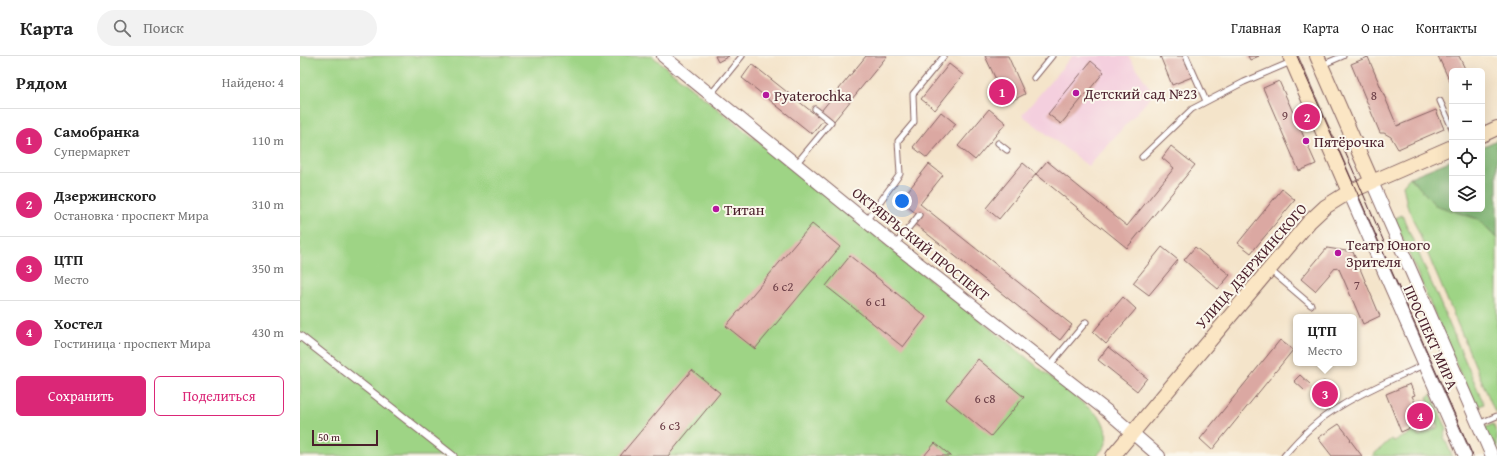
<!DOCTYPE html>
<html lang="ru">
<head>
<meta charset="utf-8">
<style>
  :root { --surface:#fff; --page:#f2f2f2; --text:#222; --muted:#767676; --line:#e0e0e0; --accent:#db2777 }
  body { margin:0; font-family:"Gentium Book Plus",serif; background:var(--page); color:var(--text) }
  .controls { position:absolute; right:12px; top:12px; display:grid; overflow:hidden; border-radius:6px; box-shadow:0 4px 16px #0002 }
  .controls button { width:36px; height:36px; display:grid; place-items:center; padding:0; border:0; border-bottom:1px solid var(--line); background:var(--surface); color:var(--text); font:20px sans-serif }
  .scale { position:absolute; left:12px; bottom:10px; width:66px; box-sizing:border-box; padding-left:4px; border:2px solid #4a1f2b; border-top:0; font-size:11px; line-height:14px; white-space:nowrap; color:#4a1f2b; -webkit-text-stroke:3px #fbf7ec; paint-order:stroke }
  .you { position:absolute; left:602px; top:145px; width:14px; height:14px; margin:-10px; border:3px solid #fff; border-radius:50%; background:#1a73e8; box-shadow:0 0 0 6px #1a73e833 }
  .badge { display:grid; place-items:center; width:26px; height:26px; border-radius:50%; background:var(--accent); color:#fff; font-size:13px; font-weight:700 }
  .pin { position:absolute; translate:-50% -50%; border:2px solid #fff; box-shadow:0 1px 4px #0006 }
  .popup { position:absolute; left:993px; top:258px; width:64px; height:52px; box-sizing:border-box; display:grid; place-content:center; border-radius:6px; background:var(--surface); filter:drop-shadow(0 1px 3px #0005); font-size:13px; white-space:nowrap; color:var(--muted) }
  .popup b { font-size:15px; color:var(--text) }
  .popup::after { content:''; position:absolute; left:50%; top:100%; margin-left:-8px; border:8px solid transparent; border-top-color:var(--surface) }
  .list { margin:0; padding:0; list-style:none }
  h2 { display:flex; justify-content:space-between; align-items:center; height:52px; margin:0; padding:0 16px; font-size:17px }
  h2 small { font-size:13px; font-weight:400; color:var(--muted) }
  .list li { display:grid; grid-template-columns:26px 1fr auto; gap:12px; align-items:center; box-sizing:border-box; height:64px; padding:0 16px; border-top:1px solid var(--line) }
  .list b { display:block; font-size:15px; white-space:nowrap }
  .list p { margin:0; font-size:13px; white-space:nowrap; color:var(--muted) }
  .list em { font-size:13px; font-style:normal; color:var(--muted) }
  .actions { display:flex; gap:8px; padding:12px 16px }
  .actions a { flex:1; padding:9px 0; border:1px solid var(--accent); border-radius:6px; text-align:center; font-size:14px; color:var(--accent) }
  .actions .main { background:var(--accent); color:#fff }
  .icon { flex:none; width:22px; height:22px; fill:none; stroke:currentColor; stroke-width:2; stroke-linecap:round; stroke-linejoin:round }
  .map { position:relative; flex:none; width:1197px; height:400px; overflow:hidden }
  header { display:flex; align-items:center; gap:24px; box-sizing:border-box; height:56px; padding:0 20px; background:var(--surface); border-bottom:1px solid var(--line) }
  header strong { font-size:19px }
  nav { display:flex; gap:22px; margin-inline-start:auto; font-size:14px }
  .search { width:280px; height:36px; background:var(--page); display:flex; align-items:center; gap:10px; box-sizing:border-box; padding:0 14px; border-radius:22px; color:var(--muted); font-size:15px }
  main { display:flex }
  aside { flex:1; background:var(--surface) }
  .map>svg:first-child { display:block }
</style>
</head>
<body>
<header>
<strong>Карта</strong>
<div class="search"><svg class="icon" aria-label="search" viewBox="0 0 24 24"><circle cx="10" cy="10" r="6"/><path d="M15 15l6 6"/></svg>Поиск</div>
<nav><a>Главная</a><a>Карта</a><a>О нас</a><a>Контакты</a></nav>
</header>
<main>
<aside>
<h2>Рядом<small>Найдено: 4</small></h2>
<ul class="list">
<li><span class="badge">1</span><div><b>Самобранка</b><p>Супермаркет</p></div><em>110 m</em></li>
<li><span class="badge">2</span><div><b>Дзержинского</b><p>Остановка · проспект Мира</p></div><em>310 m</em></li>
<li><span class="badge">3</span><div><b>ЦТП</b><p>Место</p></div><em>350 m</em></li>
<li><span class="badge">4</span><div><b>Хостел</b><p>Гостиница · проспект Мира</p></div><em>430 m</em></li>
</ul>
<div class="actions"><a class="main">Сохранить</a><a>Поделиться</a></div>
</aside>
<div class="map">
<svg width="1197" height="400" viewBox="0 0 1197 400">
  <rect width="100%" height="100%" fill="#fbf7ec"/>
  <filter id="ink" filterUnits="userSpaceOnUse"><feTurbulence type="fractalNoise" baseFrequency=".025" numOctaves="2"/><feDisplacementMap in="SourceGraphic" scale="8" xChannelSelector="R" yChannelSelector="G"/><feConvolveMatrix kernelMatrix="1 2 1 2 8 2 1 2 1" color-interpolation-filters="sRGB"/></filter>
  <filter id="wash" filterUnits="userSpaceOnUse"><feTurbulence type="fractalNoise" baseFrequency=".012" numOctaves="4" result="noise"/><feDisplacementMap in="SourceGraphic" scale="16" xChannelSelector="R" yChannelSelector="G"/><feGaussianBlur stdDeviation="0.9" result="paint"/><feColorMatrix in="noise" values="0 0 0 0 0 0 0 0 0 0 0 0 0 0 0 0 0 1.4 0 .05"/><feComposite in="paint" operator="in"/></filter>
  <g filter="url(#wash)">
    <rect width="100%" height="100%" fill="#f4e4ca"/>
    <path fill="#f4cfde" d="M772,0h56l26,38 -66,72 -66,-51z"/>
    <path fill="#9ed485" stroke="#747a58" d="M0,0h352l448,361c5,8 9,20 5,29 -2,3 -6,7 -8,10h-797z
      M1110,121l19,20 18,12 31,10 19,20v172l-2,1 -88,-207 -4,-20z
      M1102,159l82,189 -9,4 -81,-189z
      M1131,338l16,35 -3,8 8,19h-80l19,-17 3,2 20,-9 5,4 20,-9 -12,-30z
      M1193,368l4,10v22l-13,-28z"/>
    <path fill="#7eb672" stroke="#646a4e" d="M1197,84v99l-19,-20 -43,-14 -25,-28 42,-17v49h30v-62z"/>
    <g id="blocks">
      <path fill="#dba8a2" d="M415,0h14l-11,6z
        M566,0h21l-53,65 -7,-6 -15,19 -70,-56 10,-14 65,52z
        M685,0h23l17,38 -18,9z
        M860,0h23l9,21 -20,8z
        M948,0h11l-9,4z
        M1138,0h21l7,15h-14v15z
        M1068,1l29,69 39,-16 8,19 -46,20 -7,-12 -7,-4h-4l-29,-69z
        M791,5l13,11 -43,52 -13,-10z
        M649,8l14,11 -28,35 -14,-11z
        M979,25l37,83 -17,7 -36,-83z
        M689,53l17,14 -31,37 -17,-14z
        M641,56l15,12 -29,34 -14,-11z
        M871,90l24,19 -68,83 -91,-74 11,-13 80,65 47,-58 -12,-10z
        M723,107l13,11 -37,45 -13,-11z
        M629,108l14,11 -23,29 152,121 -12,15 -145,-116 6,-7 -21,-16z
        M982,133l13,11 -44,53 -13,-10z
        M512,168l28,23 -85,102 -29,-23z
        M862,191l16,13 -29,35 -16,-12z
        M895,191l35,28 -12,14 -34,-29z
        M1027,192l26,4 27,64 -17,8 -24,-55 -3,-2 -21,24 -14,-12z
        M550,200l76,61 -23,30 -77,-61z
        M823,241l13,12 -30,35 -13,-12z
        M980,284l13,10 -81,100 -12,-11z
        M808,291l39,31 -10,13 -39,-31z
        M678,303l46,38 -33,39 -45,-37z
        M392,314l28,23 -52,63h-48z
        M1000,319l10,9 -6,6 -10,-9z
        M1024,325l13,16 -11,10 -14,-16z
        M1110,328l5,11 -3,1 12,26 -23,10 -15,-38z
        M1039,368l12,15 -1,1 12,16h-30l-14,-18z
        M635,387l16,13h-27z"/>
    </g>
  </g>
  <g filter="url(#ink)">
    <use href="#blocks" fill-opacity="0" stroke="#866463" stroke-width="1"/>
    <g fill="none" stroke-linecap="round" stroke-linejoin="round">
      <g stroke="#866463" stroke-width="7">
        <path id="service" d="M886,0l20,45
          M1022,9l21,-9
          M734,22l18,-22
          M411,38l31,-38
          M1140,45l12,27
          M698,87l9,7
          M842,101l50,-48 52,-27 47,-20
          M496,108l35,-42 -16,-13
          M566,165l34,-47 -2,-33 16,-19 -1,-28 31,-38
          M595,189l24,-30
          M970,214l41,35
          M750,309l36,-43
          M1178,368l19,-8
          M984,400c15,-18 34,-37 55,-49 27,-17 56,-29 85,-42"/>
      </g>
      <g stroke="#866463" stroke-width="9">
        <path id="pedestrian" d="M0,280l153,120"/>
      </g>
      <g stroke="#866463" stroke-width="14">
        <path id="tertiary" d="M363,0l232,189 212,166 52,45
          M1072,126l120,274
          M1049,136l116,264"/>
      </g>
      <g stroke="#866463" stroke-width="16">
        <path id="secondary" d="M990,0l59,136
          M1017,0l55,126
          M1182,79l15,-7
          M813,400l196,-234 16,-15 24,-15 103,-45"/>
      </g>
      <use href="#service" stroke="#fff" stroke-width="5"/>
      <use href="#pedestrian" stroke="#fff" stroke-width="7"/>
      <use href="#tertiary" stroke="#fff" stroke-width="12"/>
      <use href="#secondary" stroke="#fbe6c4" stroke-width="14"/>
      <path stroke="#4a1f2b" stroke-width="1" d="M997,0l176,400
        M1039,82l45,104"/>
    </g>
  </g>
  <g fill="#b5179e" stroke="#fbf7ec" stroke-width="1.5">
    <circle cx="776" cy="37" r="4"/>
    <circle cx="466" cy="39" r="4"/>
    <circle cx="1006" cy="85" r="4"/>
    <circle cx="416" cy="153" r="4"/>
    <circle cx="1038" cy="197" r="4"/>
  </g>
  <g text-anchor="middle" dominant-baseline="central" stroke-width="4" stroke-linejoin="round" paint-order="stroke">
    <g font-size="13" fill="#6e4149">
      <text x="1074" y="39">8</text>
      <text x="985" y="59">9</text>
      <text x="1057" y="229">7</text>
      <text x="483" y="230">6 с2</text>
      <text x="576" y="245">6 с1</text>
      <text x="685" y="342">6 с8</text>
      <text x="370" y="369">6 с3</text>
    </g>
    <g font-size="15" fill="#4a1f2b" stroke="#fbf7ec" text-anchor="start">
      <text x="784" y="37">Детский сад №23</text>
      <text x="474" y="39">Pyaterochka</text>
      <text x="1014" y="85">Пятёрочка</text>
      <text x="424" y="153">Титан</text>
      <text x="1046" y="188">Театр Юного<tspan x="1046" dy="17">Зрителя</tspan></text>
    </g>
    <g font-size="15" fill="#4a1f2b" stroke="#fbf7ec">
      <text transform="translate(621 188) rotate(39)">ОКТЯБРЬСКИЙ ПРОСПЕКТ</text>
      <text transform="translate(951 210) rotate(-49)">УЛИЦА ДЗЕРЖИНСКОГО</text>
      <text transform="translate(1131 281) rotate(66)">ПРОСПЕКТ МИРА</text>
    </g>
  </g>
</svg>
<div class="controls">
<button>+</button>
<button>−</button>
<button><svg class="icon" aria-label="locate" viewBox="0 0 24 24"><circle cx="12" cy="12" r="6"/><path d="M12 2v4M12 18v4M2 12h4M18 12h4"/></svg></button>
<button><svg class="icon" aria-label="layers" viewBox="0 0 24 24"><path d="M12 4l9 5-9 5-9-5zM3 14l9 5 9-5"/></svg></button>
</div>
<div class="scale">50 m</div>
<div class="you"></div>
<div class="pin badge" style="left:702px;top:36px">1</div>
<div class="pin badge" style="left:1007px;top:61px">2</div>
<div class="pin badge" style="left:1025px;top:338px">3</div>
<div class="popup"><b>ЦТП</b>Место</div>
<div class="pin badge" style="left:1120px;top:360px">4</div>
</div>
</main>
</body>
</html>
